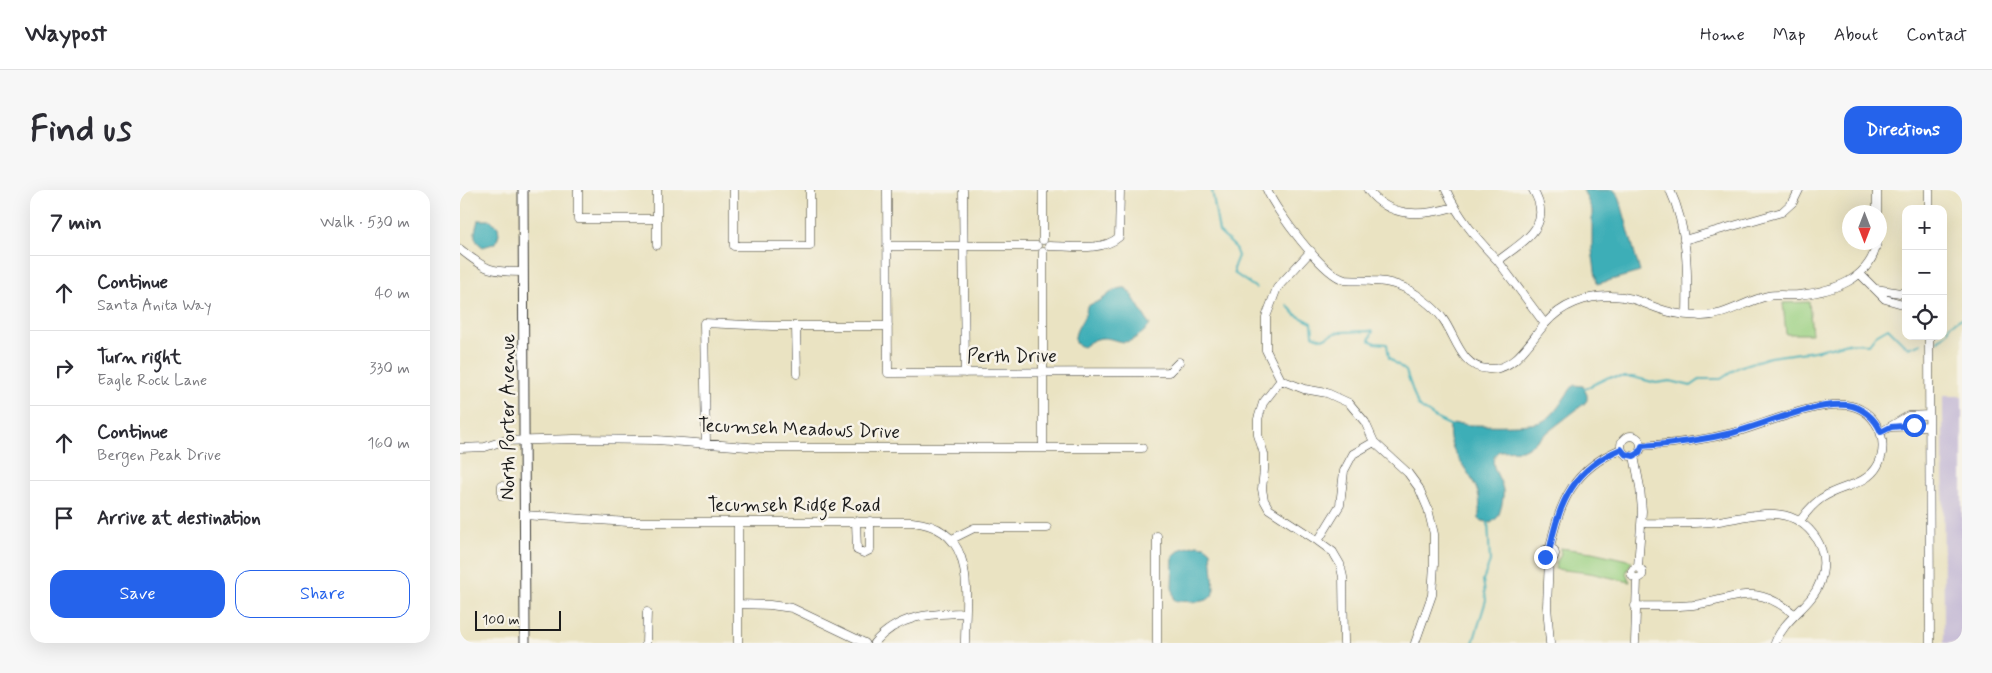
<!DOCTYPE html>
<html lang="en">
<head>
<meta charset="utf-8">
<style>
  :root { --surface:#fff; --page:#f7f7f7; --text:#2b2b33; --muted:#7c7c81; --line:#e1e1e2; --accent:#2563eb }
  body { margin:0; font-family:Mynerve,sans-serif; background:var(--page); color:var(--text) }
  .controls { position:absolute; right:15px; top:15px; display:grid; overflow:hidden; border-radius:10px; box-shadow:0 5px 20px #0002 }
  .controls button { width:45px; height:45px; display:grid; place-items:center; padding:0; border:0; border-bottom:1px solid var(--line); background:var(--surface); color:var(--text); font:25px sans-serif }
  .compass { position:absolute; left:1382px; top:15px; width:45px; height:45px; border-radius:50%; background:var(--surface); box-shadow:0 5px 20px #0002; rotate:180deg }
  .scale { position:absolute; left:15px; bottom:12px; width:86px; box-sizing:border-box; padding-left:5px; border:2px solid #1c1c1c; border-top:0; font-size:14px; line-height:18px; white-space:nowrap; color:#1c1c1c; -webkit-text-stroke:4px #f7f3e8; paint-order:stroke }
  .stop { position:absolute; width:15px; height:15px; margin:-11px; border:4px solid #2563eb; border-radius:50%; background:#fff }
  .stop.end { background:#2563eb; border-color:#fff; box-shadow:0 1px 5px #0008 }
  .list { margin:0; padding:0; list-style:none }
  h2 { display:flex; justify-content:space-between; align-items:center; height:65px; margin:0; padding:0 20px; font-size:21px }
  h2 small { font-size:16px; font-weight:400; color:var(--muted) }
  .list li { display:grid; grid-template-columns:32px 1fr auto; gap:15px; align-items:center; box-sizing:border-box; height:75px; padding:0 20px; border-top:1px solid var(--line) }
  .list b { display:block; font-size:19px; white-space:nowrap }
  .list p { margin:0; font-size:16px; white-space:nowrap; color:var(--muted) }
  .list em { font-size:16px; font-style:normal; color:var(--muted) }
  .actions { display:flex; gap:10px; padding:15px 20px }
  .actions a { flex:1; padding:11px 0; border:1px solid var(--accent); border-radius:15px; text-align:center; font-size:18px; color:var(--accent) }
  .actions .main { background:var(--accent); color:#fff }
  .icon { flex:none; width:28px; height:28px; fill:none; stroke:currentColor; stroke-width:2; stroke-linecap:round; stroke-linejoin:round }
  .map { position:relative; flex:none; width:1502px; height:453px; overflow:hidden; border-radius:15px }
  header { display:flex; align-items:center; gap:30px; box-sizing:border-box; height:70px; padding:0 25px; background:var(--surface); border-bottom:1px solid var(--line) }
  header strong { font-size:24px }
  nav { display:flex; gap:28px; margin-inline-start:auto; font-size:18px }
  .intro { display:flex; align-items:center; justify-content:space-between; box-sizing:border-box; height:120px; padding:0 30px }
  h1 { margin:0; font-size:35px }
  .button { padding:12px 22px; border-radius:15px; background:var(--accent); color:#fff; font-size:18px; font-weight:700 }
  main { display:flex; gap:30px; padding:0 30px }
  aside { flex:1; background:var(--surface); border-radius:15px; box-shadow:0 5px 20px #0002 }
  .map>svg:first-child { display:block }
</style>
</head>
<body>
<header>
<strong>Waypost</strong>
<nav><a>Home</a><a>Map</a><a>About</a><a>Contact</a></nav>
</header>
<div class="intro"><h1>Find us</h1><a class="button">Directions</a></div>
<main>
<aside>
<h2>7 min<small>Walk · 530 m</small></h2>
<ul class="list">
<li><svg class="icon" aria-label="ahead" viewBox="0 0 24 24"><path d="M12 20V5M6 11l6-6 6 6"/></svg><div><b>Continue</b><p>Santa Anita Way</p></div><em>40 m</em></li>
<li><svg class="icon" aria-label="right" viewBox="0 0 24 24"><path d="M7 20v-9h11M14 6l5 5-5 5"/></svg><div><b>Turn right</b><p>Eagle Rock Lane</p></div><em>330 m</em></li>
<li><svg class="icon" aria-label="ahead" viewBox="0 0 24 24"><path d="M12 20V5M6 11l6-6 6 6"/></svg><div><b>Continue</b><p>Bergen Peak Drive</p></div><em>160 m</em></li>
<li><svg class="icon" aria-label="arrive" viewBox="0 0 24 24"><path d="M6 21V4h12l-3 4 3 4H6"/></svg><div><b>Arrive at destination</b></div></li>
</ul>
<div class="actions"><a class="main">Save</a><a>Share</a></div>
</aside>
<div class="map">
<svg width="1502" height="453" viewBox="0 0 1502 453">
  <rect width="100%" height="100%" fill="#f7f3e8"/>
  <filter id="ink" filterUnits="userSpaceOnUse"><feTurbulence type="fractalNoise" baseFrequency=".02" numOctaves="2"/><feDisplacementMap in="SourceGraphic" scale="10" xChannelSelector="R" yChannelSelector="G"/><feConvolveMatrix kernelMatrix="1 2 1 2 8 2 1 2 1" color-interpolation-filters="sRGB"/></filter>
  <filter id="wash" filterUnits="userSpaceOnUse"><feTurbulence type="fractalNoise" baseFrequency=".0096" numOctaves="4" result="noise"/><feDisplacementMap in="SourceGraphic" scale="20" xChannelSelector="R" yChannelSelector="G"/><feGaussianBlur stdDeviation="1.12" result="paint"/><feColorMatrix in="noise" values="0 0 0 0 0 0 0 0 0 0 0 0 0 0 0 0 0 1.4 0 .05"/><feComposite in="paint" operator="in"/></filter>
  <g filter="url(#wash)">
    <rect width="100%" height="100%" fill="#eae3c2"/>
    <path fill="#c9bfd7" d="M1483,206h19v247h-18z"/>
    <path fill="#9ad081" stroke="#5b764e" d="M1349,112l3,32h-26l-3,-31z
      M1100,358l32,4 40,9 -6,12 4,9 -40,-9 -35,-4 1,-6 5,-8z"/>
    <path fill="#3daeb7" stroke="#2c656a" d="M1123,0h31l5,6 21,76 -43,12 -5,-34v-40z
      M18,30h13l7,7 1,7 -3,9 -13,4c-12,-8 -8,-15 -5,-27z
      M666,98l5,6 19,31c-4,5 -7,8 -12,11 -16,14 -25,-2 -41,3 -5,1 -10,5 -14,8l-8,-4c-2,-15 10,-21 12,-36 4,-4 9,-4 14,-7 9,-6 13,-13 25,-12z
      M1114,195l9,1 4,9v5l-2,3 -55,43 -8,4 -23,1c-14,12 2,25 4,39 1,9 -2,19 -5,27l-7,6 -12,-3c-1,-7 2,-15 0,-23 -5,-25 -34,-44 -29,-71 7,-4 11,-2 19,-1 14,0 63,2 74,-4 13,-6 21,-25 31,-36z
      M737,355l8,1 6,5 3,38 -2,7 -5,4 -10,2 -20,-1 -3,-1 -2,-13 1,-31 8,-7z"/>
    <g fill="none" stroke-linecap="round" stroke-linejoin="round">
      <path stroke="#3daeb7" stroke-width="2" d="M752,0l7,42 15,14 4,10 -4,10v7l22,15
        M827,115l9,10 16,8 1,12 9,4 16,-7 35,-1 -4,9 6,3 12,1 2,14 17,13 12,35 21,14 15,7
        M1483,146l5,-4 2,-7 12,-7
        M1478,151l5,-5
        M1122,200l27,-13h24l23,6 14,-2 21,5 10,-7h20l18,-12 31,-10 44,-6 34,-8 21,1 7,-9 12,-7 20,20 13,-5
        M1013,453l13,-43 -3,-20 7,-18 -2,-41"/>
    </g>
  </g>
  <g filter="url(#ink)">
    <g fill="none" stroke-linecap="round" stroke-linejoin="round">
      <g stroke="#3b3a35" stroke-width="9">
        <path id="minor" d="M118,0v29h79
          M197,0v55
          M274,0v56h76v-56
          M427,0l1,183 281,-1 10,-10
          M503,0l2,183
          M583,0v50
          M807,0c9,21 56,85 78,90 9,1 18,0 27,1 17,0 35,6 49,17 8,6 16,12 22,21 13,18 18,49 45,50 27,2 41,-27 57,-45 16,-19 42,-29 67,-28 23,0 37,11 58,16 9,3 20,3 30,4 26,1 44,-15 68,-20 10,-2 21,0 31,-1 33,-4 71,-14 78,-53
          M908,0c22,29 55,26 86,17
          M986,0c13,28 31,49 52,71
          M1073,0c22,36 -10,51 -35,71l47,63
          M1210,0c18,38 18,83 17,125
          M1417,0v22
          M1469,19v-19
          M1224,50l98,-28 11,-10 6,-12
          M427,56h150
          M589,56c22,0 53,6 70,-9l1,-47
          M0,59c26,21 30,23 63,23
          M851,61l-34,37 -11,29v33l15,30 23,9 23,4 22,10 16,19 9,20 34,31 11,15 9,21 6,25v30l-2,31 -17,48
          M583,62v196
          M1400,84l25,25 21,6
          M1416,99l30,5
          M336,136l1,48
          M1469,146l1,307
          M821,190l-18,23 -5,16v16l6,19v16l-2,19 2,11 5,9 49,32 15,11 7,12 3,13 1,66
          M1431,237l38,-1
          M1421,242l27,-16 21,-1
          M1161 256a10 10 0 1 1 20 0a10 10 0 1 1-20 0Z
          M246,254l-2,-121 68,3h116
          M1182,256c31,-2 63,-6 94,-14 31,-9 79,-30 110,-27 29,3 45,35 32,60 -11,20 -34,20 -51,30 -12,6 -20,16 -27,26
          M0,258l25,-1 18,-6 71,-2 83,1 104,8h381
          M1174,266l6,31 2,24 -4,56
          M42,296v10
          M64,325l104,7h284c67,6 53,73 53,121
          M396,331l1,29 7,3 6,-3v-29
          M1182,333c23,0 46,1 69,-1 38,-4 79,-23 105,16 9,14 9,29 4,44 -8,24 -35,35 -45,61
          M492,349l22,-11h73
          M858,351l22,-36 4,-34 9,-17 21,-12
          M1090,358c9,-47 25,-80 71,-99
          M1089,369l5,-2 1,-3 -1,-4 -4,-2 -5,2 -1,5 5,4 -2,47 3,37
          M1171.5 383a5.5 5.5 0 1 1 11 0a5.5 5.5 0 1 1-11 0Z
          M278,414l32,1 22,3 73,35
          M1175,416c20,0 39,1 58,-1 46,-6 59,-24 101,9
          M186,453l1,-31
          M278,453v-121
          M414,453c25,-29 56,-29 91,-30
          M697,453v-107
          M1175,453l2,-65"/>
      </g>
      <g stroke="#3b3a35" stroke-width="11">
        <path id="major" d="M63,0l2,453"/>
      </g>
      <use href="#minor" stroke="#fff" stroke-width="8"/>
      <use href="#major" stroke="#fff" stroke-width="9"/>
    </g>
  </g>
  <g fill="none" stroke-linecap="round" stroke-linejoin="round" filter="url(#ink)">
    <path stroke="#2563eb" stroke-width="6" d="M1085,367v-7l5,-2c9,-47 25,-80 71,-99l4,5 9,2 5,-3 3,-7c30,-2 61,-6 90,-13 33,-9 82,-31 115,-28 15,2 28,13 34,27l10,-5 23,-2"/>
  </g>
  <g text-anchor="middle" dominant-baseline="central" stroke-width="5" stroke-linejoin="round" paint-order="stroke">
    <g font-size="19" fill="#1c1c1c" stroke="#f7f3e8">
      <text x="552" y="166">Perth Drive</text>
      <text transform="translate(48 227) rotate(-90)">North Porter Avenue</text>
      <text transform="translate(339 239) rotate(2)">Tecumseh Meadows Drive</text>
      <text x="334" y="315">Tecumseh Ridge Road</text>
    </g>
  </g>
</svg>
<div class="controls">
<button>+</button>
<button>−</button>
<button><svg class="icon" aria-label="locate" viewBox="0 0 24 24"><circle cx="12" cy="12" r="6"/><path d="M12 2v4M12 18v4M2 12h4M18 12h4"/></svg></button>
</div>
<svg class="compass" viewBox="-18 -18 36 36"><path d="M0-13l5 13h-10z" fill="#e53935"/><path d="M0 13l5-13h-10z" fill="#7c7c81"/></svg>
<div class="scale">100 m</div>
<div class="stop" style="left:1454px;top:235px"></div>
<div class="stop end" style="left:1085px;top:367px"></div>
</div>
</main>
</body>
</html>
